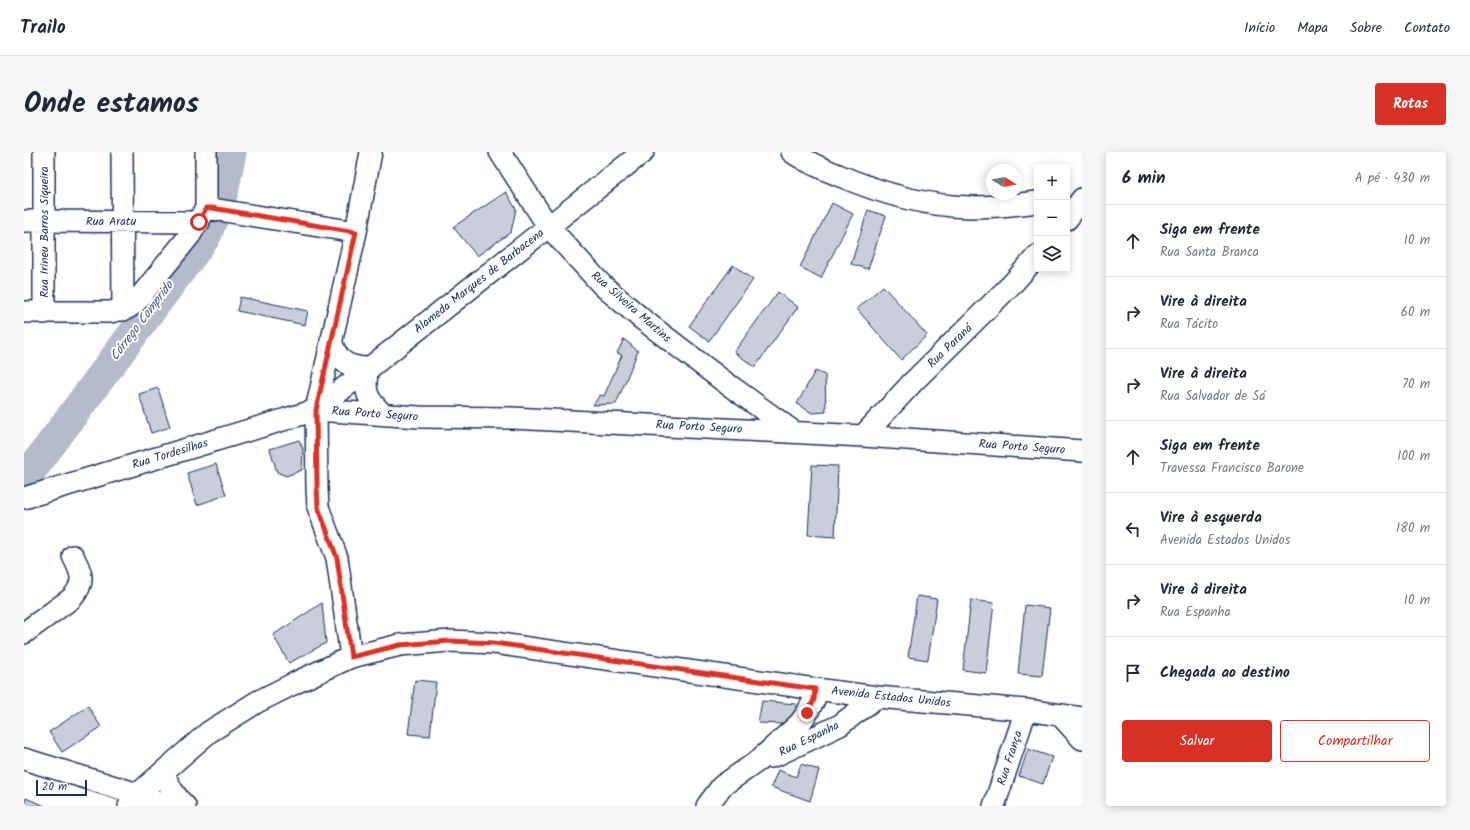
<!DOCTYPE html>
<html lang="pt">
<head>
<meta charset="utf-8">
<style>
  :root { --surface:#fff; --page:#f6f6f7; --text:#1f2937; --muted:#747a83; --line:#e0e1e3; --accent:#d93025 }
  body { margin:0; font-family:Kalam,sans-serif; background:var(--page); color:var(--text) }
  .controls { position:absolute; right:12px; top:12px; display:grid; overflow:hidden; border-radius:4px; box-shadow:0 2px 10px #0003 }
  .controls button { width:36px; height:36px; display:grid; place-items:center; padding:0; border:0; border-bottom:1px solid var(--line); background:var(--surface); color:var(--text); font:20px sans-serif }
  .compass { position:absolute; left:962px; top:12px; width:36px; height:36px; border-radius:50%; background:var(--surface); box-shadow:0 2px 10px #0003; rotate:101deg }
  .scale { position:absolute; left:12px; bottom:10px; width:51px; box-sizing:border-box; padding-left:4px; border:2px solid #1b2f5e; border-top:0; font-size:11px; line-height:14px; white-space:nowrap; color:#1b2f5e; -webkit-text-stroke:3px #fff; paint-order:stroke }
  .stop { position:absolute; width:12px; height:12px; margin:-9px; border:3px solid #d93025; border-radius:50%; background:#fff }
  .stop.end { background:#d93025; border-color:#fff; box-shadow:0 1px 4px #0008 }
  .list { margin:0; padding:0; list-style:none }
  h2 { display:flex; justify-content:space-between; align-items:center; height:52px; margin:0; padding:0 16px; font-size:17px }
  h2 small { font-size:13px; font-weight:400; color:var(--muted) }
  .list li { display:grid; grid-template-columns:26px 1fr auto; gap:12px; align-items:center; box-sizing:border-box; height:72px; padding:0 16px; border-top:1px solid var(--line) }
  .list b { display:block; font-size:15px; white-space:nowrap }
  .list p { margin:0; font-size:13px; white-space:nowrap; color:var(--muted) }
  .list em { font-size:13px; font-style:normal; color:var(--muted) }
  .actions { display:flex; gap:8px; padding:12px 16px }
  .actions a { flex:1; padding:9px 0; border:1px solid var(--accent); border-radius:4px; text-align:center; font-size:14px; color:var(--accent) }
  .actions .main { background:var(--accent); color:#fff }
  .icon { flex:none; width:22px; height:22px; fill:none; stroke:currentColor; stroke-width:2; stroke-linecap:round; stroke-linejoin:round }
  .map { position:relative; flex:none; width:1058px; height:654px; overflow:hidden; border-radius:4px }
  header { display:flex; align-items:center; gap:24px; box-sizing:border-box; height:56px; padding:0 20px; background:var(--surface); border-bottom:1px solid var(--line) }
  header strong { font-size:19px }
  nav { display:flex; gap:22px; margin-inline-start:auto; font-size:14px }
  .intro { display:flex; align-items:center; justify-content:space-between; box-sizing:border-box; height:96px; padding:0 24px }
  h1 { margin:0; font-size:28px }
  .button { padding:10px 18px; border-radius:4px; background:var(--accent); color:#fff; font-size:14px; font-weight:700 }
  main { display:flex; gap:24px; padding:0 24px }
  aside { flex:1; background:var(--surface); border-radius:4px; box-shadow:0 2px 10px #0003 }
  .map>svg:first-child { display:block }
</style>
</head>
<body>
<header>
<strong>Trailo</strong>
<nav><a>Início</a><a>Mapa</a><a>Sobre</a><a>Contato</a></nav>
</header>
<div class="intro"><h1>Onde estamos</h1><a class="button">Rotas</a></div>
<main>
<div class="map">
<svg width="1058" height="654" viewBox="0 0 1058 654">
  <rect width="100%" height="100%" fill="#fff"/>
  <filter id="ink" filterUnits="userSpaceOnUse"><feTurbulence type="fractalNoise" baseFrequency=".025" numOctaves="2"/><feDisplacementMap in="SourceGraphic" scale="8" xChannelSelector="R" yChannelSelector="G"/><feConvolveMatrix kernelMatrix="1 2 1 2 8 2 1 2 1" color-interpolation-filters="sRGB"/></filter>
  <g filter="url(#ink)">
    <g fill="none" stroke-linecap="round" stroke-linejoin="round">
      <path stroke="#b5bbca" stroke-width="31" d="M0,323l9,-7 173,-232 17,-44 8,-40"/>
    </g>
    <path fill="#caceda" stroke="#1b2f5e" d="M482,40l10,17 -5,23 -34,24 -24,-29z
      M808,51l21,11 -32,64 -21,-11z
      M844,58l18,6 -18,53 -17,-5z
      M709,113l20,15 -44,61 -20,-15z
      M859,134l44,49 -26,25 -44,-51z
      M754,140l20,15 -43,60 -21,-15z
      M216,145l68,14 -3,14 -68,-14z
      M600,187l14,12 -22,53 -23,1 7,-10 4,1 18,-41 -5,-2z
      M791,219l10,4 1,37 -14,1 -15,-9z
      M134,236l12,39 -19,6 -12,-39z
      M275,288l4,9 -1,21 -16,6 -9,-4 -7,-23z
      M192,312l10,31 -29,10 -10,-32z
      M788,313l26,1 -3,71 -27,-2z
      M893,444l20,3 -9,61 -20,-3z
      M947,448l23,3 -8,70 -23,-3z
      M298,451l4,40 -37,20 -16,-28z
      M1001,453l25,3 -8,68 -24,-2z
      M391,528l21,2 -6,54 -22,-2z
      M738,549l34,3v11l-13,9 -25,-1z
      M64,554l13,21 -39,25 -13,-20z
      M1004,597l24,8 -9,27 -24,-8z
      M777,612l18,6 -9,31 -39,-14 7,-17 18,7z
      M2,646l19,8h-21z"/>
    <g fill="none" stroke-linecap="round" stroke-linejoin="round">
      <g stroke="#1b2f5e" stroke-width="24">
        <path id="minor" d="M98,0l1,158
          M476,0l48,74 54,59 40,34 80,61 72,52
          M768,0c14,10 31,17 46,23 42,18 86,31 132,32 22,0 45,-2 67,-5
          M182,56l150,24
          M1043,67l15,-20
          M0,69l175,1
          M0,160h86l18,-4 7,-5 55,-68 16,-27v-56
          M20,161v-161
          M307,189c7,21 16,26 37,27 -5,23 -1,32 16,47
          M292,258l327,-258
          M839,284l50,-54 101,-100 23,-26
          M0,346l292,-88 103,7 93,1 351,18 219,15
          M0,481l48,-35c14,-16 10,-24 1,-42
          M327,505l-14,-99 -19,-51 -1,-19 -1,-78 40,-178 15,-80
          M1036,563l22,24
          M746,605l9,-3 61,-29 37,-28
          M0,607l114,35 32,12
          M139,620c6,13 11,24 22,34
          M105,654l9,-12 25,-22 46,-40 48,-30 40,-20 54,-25 49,-12 50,-4 44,2 321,46 62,8 149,13 56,8
          M683,654l15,-20 36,-25 42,-38 7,-10 7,-13 1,-11
          M970,654l32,-96"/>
      </g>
      <use href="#minor" stroke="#fff" stroke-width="21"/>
    </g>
  </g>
  <g fill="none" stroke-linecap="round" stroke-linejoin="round" filter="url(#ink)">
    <path stroke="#d93025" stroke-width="5" d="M175,70l7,-14h6l144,24 -40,178 1,78 1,19 19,51 14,99 49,-12 50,-4 44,2 321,46 -1,11 -7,13"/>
  </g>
  <g text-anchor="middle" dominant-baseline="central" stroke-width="4" stroke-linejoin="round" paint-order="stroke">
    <g font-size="12" fill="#1b2f5e" stroke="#fff">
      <text x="87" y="69">Rua Aratu</text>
      <text transform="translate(20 80) rotate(-90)">Rua Irineu Barros Siqueira</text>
      <text transform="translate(455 129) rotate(-38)">Alameda Marques de Barbacena</text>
      <text transform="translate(607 155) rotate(41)">Rua Silveira Martins</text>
      <text transform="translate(926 194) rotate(-44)">Rua Paraná</text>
      <text transform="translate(351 262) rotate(4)">Rua Porto Seguro</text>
      <text transform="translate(675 275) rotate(3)">Rua Porto Seguro</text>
      <text transform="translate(998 295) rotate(4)">Rua Porto Seguro</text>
      <text transform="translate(146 302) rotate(-17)">Rua Tordesilhas</text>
      <text transform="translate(867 545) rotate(6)">Avenida Estados Unidos</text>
      <text transform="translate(785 587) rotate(-26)">Rua Espanha</text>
      <text transform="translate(986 606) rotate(-72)">Rua França</text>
    </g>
    <g font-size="13" font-style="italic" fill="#49597e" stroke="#fff">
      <text transform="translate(118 169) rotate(-53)">Córrego Comprido</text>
    </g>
  </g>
</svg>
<div class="controls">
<button>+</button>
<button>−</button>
<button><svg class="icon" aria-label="layers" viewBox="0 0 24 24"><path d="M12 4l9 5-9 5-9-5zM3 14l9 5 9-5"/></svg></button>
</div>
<svg class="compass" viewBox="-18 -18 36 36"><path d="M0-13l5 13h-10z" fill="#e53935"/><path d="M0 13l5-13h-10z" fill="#747a83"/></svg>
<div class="scale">20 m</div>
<div class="stop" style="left:175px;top:70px"></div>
<div class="stop end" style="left:783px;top:561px"></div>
</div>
<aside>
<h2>6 min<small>A pé · 430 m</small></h2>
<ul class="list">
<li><svg class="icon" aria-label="ahead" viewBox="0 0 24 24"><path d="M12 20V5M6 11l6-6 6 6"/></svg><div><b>Siga em frente</b><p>Rua Santa Branca</p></div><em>10 m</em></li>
<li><svg class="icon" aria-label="right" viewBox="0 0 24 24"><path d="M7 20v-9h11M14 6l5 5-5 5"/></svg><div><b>Vire à direita</b><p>Rua Tácito</p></div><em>60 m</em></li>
<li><svg class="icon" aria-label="right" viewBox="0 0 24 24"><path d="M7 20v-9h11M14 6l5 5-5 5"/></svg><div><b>Vire à direita</b><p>Rua Salvador de Sá</p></div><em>70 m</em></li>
<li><svg class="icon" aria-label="ahead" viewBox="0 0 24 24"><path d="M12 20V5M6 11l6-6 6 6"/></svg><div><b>Siga em frente</b><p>Travessa Francisco Barone</p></div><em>100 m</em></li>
<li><svg class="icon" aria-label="left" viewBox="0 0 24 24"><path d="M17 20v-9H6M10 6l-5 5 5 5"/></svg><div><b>Vire à esquerda</b><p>Avenida Estados Unidos</p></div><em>180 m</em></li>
<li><svg class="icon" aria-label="right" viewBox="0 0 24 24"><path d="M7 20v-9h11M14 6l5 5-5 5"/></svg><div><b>Vire à direita</b><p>Rua Espanha</p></div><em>10 m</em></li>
<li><svg class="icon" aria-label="arrive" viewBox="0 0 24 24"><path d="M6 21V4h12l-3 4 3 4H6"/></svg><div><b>Chegada ao destino</b></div></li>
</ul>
<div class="actions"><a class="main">Salvar</a><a>Compartilhar</a></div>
</aside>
</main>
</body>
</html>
